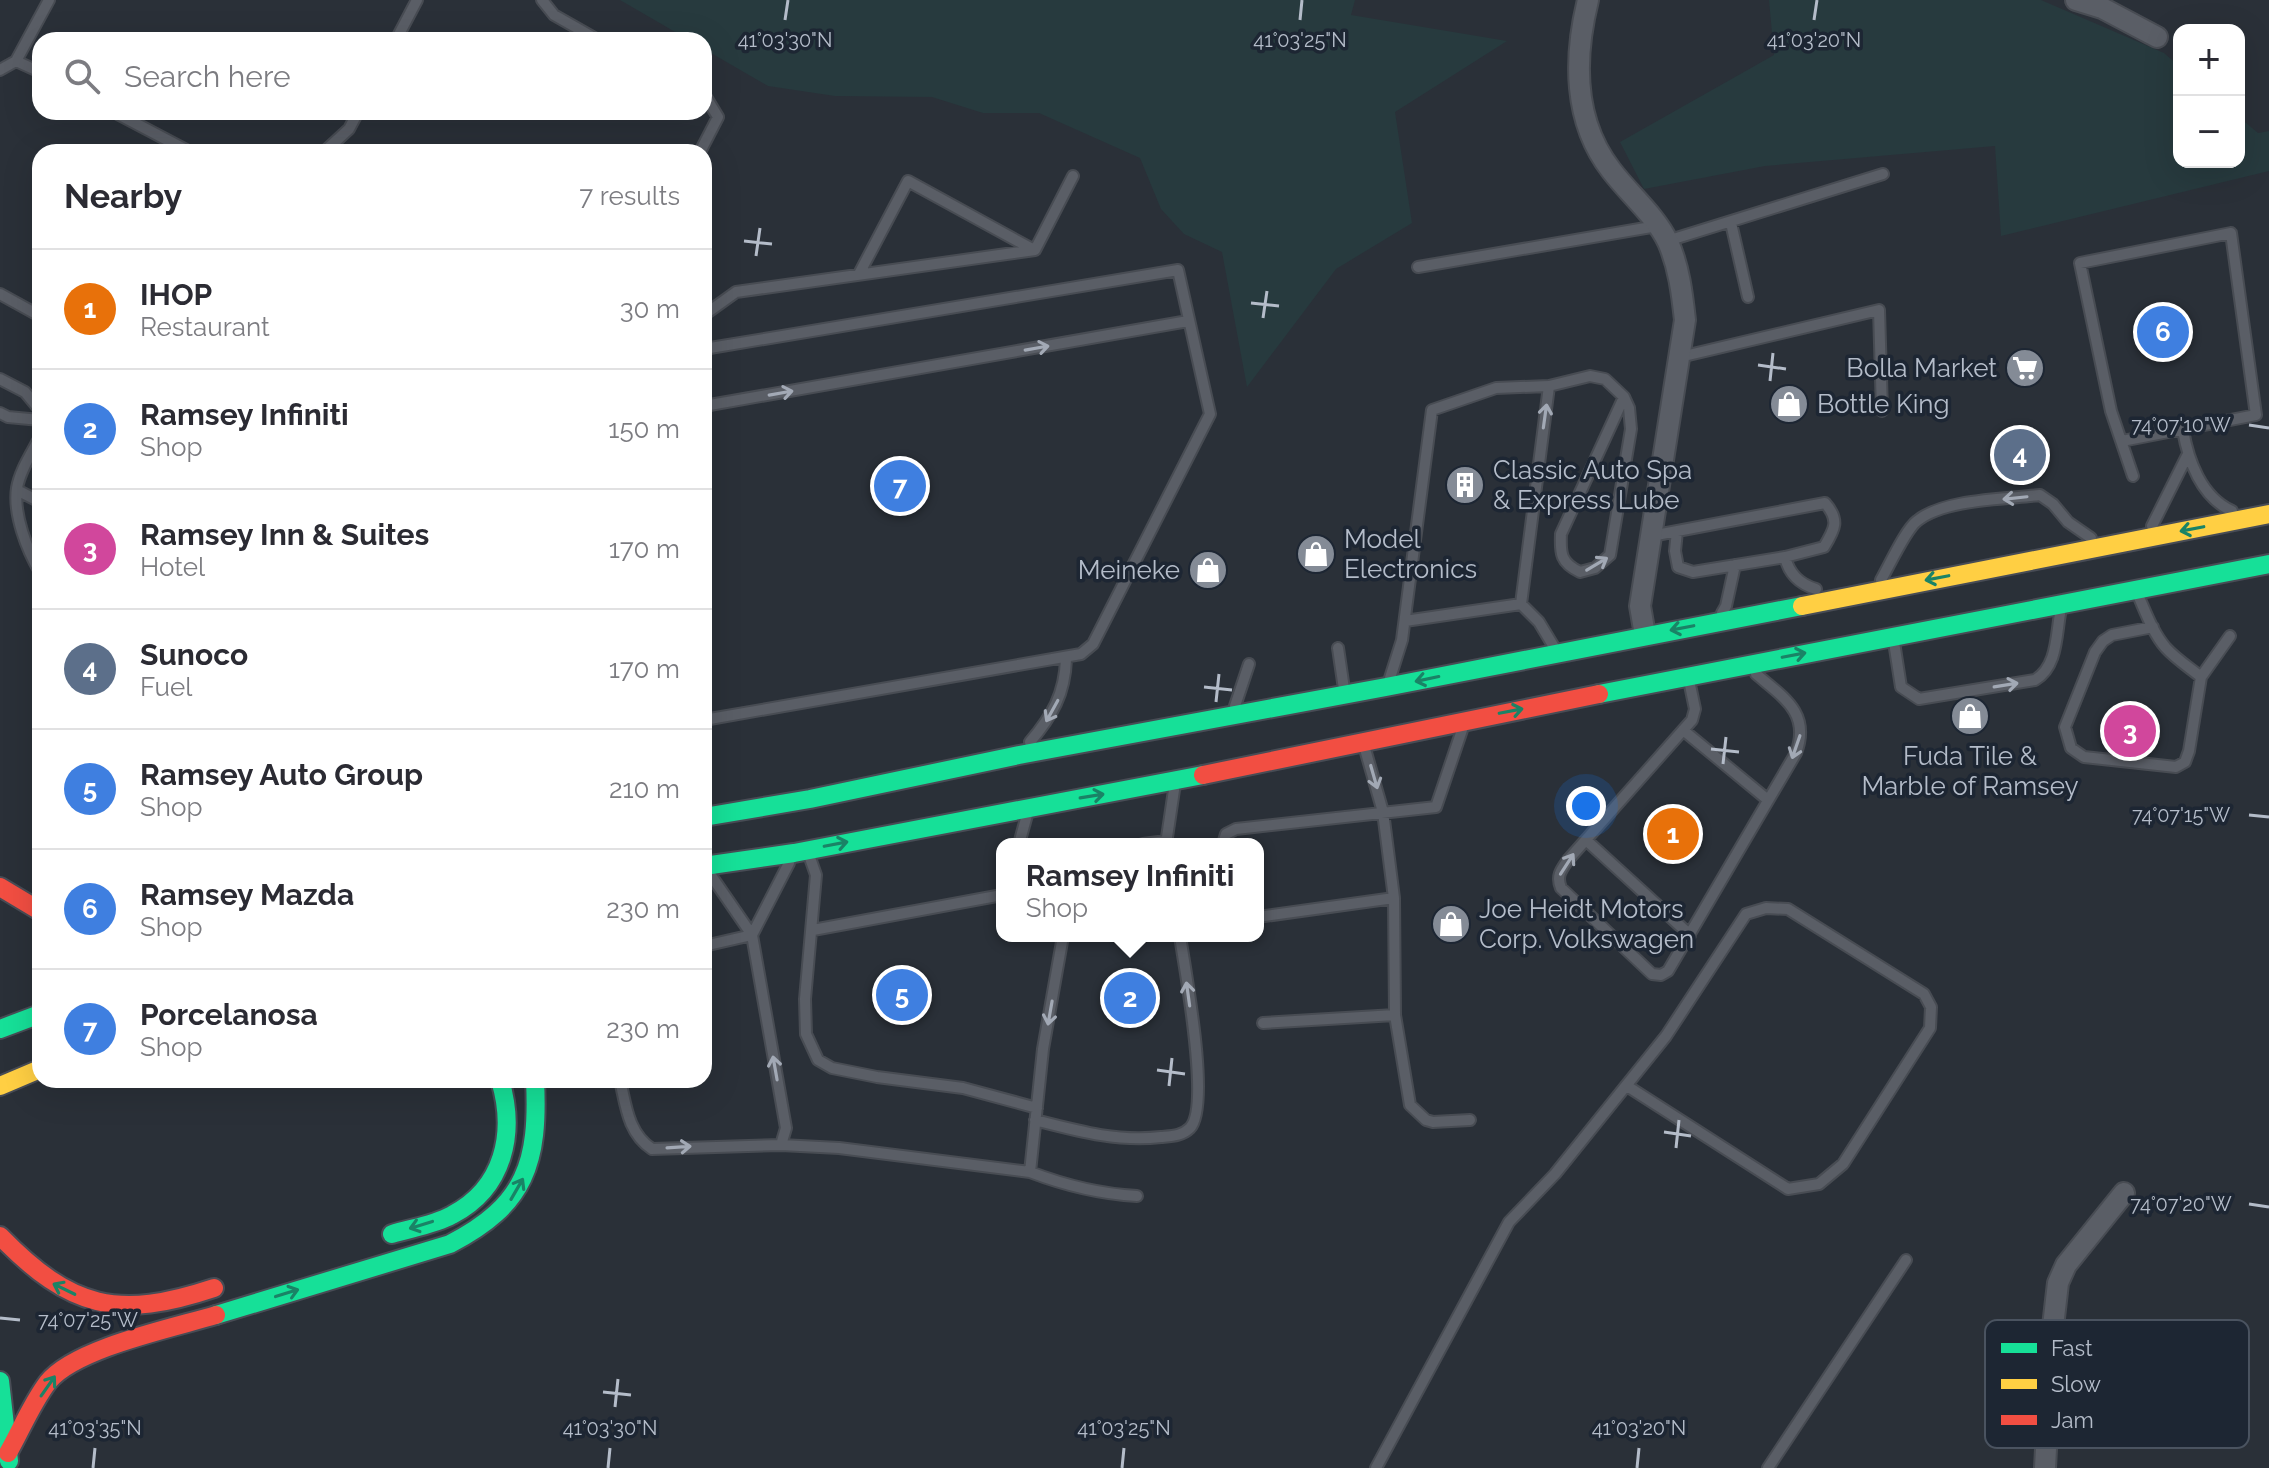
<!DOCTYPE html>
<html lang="en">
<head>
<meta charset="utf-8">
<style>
  :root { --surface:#fff; --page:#f7f7f7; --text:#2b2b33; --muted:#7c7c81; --line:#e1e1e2; --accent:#0b8043 }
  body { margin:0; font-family:Raleway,sans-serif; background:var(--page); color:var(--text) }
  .controls { position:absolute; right:24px; top:24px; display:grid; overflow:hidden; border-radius:16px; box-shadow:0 8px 32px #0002 }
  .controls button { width:72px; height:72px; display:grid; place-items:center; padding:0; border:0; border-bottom:2px solid var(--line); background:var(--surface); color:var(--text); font:40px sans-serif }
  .you { position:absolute; left:1586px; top:806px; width:28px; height:28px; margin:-20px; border:6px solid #fff; border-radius:50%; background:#1a73e8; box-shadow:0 0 0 12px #1a73e833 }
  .badge { display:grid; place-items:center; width:52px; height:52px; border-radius:50%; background:var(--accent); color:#fff; font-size:26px; font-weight:700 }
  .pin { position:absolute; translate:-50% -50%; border:4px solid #fff; box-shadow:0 2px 8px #0006 }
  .popup { position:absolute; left:996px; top:838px; width:268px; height:104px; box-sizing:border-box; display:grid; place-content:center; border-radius:16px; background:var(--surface); filter:drop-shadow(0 2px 6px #0005); font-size:26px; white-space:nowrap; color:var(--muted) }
  .popup b { font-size:30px; color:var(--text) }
  .popup::after { content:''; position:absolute; left:50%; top:100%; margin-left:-16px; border:16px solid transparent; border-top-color:var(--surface) }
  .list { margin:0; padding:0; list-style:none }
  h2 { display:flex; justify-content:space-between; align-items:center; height:104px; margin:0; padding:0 32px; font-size:34px }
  h2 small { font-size:26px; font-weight:400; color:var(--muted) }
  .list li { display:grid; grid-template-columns:52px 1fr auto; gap:24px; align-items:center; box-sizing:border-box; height:120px; padding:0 32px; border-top:2px solid var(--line) }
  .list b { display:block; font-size:30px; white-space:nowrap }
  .list p { margin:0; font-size:26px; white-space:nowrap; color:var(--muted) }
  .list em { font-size:26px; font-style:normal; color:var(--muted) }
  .icon { flex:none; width:44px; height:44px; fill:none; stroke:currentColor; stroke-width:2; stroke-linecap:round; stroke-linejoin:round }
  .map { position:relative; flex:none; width:2269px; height:1468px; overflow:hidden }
  .search { position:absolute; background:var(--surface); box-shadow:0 8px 32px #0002; left:32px; top:32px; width:680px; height:88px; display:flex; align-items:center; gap:20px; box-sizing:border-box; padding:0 28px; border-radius:24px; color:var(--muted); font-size:30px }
  .panel { position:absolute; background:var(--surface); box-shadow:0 8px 32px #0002; left:32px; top:144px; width:680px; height:944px; border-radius:24px }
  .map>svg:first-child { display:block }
</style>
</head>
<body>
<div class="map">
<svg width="2269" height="1468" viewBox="0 0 2269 1468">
  <rect width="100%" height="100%" fill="#2a3038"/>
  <path fill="#273a3e" d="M620,0h735l-4,15 156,26 -112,71 17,111 -76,46 -89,118 -25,-135 -38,-18 -23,-25 -21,-51 -101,-45h-56l-51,-16 -97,-1 -67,-10 -64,-37v-9h-15z
    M1769,0h272l123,53 15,13v96h60v-45l19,16 11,-2v40l-268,65 -6,-90 -230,20 -121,23 -24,-47 154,-87z"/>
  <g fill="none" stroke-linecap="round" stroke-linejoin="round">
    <g stroke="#484c53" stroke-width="14">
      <path id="lane" d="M542,0l12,15 44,25
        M396,40l21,-40
        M16,61l24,11
        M0,70l16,-9 33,-61
        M114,112l76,40
        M324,152l25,-23 9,-17
        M700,152l18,-35 -14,-23
        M1731,223l17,74
        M1667,241l216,-67
        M1418,267l239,-41
        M859,274l49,-93 126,69
        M0,294l40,22
        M704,315l32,-23 299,-42 38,-74
        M704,349l474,-79 32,144 -117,230 -12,10 -377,66
        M1680,357l199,-47 3,101
        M0,379l25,13 15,18
        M704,406l484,-85
        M0,413l8,4 32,3
        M2183,430c5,30 18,67 49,81
        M40,437c-8,16 -20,33 -23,51 -4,26 10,62 23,84
        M2122,441l134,-26 -25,-182 -151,30 31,148 22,65
        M17,490l23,12
        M2152,526l35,-70
        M1651,536l174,-33c15,17 10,26 -1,44l-39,10 -92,15 -15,-5 -3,-16 2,-20
        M1785,557c4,17 14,27 31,32
        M1881,580c8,-14 25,-51 36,-59 26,-22 89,-22 123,-26l13,9 15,18 23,16
        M2138,595c8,18 15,38 28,53 10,11 24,20 35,29l-12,74 -4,11 -9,5 -92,-10 -13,-9 -6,-21 30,-75 8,-11 9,-6 41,-8
        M1521,604l28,-218
        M1521,604l18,18 15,25
        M1722,613l4,-7 9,-41
        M1405,621l116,-17
        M1894,642l7,45 18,12 116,-19c22,-13 21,-43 25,-66
        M1338,648l6,41
        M2201,677l29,-41
        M1390,678l12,-38 30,-230 64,-22 53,-2 41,-10 15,3 19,18 5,11 2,21 -21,126 -15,13 -15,4c-19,-9 -20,-18 -19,-38l63,-137
        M1690,685l5,24 -3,11 -124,140c-7,10 -12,16 -7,28l91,86 9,1 7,-4 128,-218c15,-40 -13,-56 -40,-79
        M1235,706l14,-42
        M1683,730l85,70
        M1030,742c22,-26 35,-48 36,-83
        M1365,749l18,63 11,86 1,117 15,90 16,15 7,2 37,-2
        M1586,840l104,95
        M1019,844l8,-29
        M1143,844l23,-3
        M1166,844l8,-54
        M1223,844l3,-10 10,-5 200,-22 26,-77
        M809,855l7,20 -11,124 1,35 12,26 14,8 45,9 86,11 74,20
        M710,874l42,61 37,-72
        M1258,917l136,-19
        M813,930l189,-35
        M1063,936l-20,113 -13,123c34,13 70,22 107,24
        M704,946l48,-11 34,193 -5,17
        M1263,1023l132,-8
        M620,1080c6,26 8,53 32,69l129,-4 58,3 191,24
        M1035,1120c43,11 82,22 126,17 11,-1 21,-1 29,-9 21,-22 -5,-158 -10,-192
        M1376,1468l133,-246 46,-48 111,-138 80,-122 20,-6 22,1 136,85 7,13 -1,21 -87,136 -24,20 -31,5 -161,-103
        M1768,1468l138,-208"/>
    </g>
    <g stroke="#484c53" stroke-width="24">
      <path id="street" d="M1588,0c-14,57 -15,121 23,170 18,24 44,45 57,72 11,25 14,51 17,78l-45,286 5,29
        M2076,0l26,8 55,29
        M2045,1468l7,-133 6,-52 8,-18 58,-72"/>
    </g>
    <g stroke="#484c55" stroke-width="22">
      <path id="fast" d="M1599,694l670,-130
        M704,817l106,-18 209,-44 367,-68 416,-81
        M704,866l90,-13 409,-78
        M0,1029l40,-15
        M392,1234c20,-6 42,-9 60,-19 52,-27 64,-82 48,-135
        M216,1315l234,-71c76,-39 89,-82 85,-164
        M0,1381l9,80"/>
    </g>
    <g stroke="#484c55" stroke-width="22">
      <path id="slow" d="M1802,606l467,-92
        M0,1086l40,-17"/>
    </g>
    <g stroke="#484c55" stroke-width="22">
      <path id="jam" d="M1203,775l396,-81
        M0,887l40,24
        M0,1236c71,73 118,84 214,52
        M8,1453c13,-23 24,-50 40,-71 27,-34 125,-54 168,-67"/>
    </g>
    <use href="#lane" stroke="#5a5e66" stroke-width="10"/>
    <use href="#street" stroke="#5a5e66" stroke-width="20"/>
    <use href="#fast" stroke="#16e098" stroke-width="18"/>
    <use href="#slow" stroke="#ffcf43" stroke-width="18"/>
    <use href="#jam" stroke="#f24e42" stroke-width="18"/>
  </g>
  <defs><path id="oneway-shaft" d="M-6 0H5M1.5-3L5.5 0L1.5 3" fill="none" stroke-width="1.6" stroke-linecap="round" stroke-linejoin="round" transform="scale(2)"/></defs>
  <g stroke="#a2a9b5">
    <use href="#oneway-shaft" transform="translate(1037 348) rotate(-10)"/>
    <use href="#oneway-shaft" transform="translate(781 393) rotate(-10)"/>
    <use href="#oneway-shaft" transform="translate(1545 416) rotate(-82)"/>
    <use href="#oneway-shaft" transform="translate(2015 498) rotate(174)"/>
    <use href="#oneway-shaft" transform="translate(1597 564) rotate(-31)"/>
    <use href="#oneway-shaft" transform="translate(2006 685) rotate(-9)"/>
    <use href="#oneway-shaft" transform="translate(1052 711) rotate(119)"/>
    <use href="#oneway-shaft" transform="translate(1796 747) rotate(109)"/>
    <use href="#oneway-shaft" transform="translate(1374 777) rotate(74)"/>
    <use href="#oneway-shaft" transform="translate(1567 864) rotate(-57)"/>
    <use href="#oneway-shaft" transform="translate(1188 994) rotate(-98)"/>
    <use href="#oneway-shaft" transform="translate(1050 1013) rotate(100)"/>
    <use href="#oneway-shaft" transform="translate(775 1068) rotate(-100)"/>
    <use href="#oneway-shaft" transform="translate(679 1147) rotate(-4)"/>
  </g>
  <g stroke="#1a8366">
    <use href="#oneway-shaft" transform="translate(2192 529) rotate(169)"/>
    <use href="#oneway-shaft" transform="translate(1937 578) rotate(169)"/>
    <use href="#oneway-shaft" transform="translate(1682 628) rotate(169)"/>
    <use href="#oneway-shaft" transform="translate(1794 655) rotate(-11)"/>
    <use href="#oneway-shaft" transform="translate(1427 679) rotate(168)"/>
    <use href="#oneway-shaft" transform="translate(1511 711) rotate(-11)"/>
    <use href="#oneway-shaft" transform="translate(1092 796) rotate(-9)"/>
    <use href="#oneway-shaft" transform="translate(836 844) rotate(-11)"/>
    <use href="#oneway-shaft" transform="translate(517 1189) rotate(-60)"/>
    <use href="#oneway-shaft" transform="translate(421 1225) rotate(163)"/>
    <use href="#oneway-shaft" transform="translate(64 1289) rotate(-154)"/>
    <use href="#oneway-shaft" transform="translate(287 1293) rotate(-17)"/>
    <use href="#oneway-shaft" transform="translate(48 1386) rotate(-55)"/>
  </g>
  <path fill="none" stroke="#b4bcc9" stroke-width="3" d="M785,20l3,-20M1300,20l2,-20M1814,20l3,-20M744,241l28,3M756,256l4,-28M1251,303l28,3M1263,318l4,-27M1758,365l28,4M1770,381l3,-28M2249,425l20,3M1204,687l28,3M1216,702l3,-28M1711,749l28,3M1723,764l3,-27M2249,815l20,2M1157,1070l28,4M1169,1086l3,-28M1664,1132l27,4M1676,1148l3,-28M2249,1204l20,3M0,1318l20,2M603,1392l28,3M615,1407l3,-28M93,1468l2,-20M608,1468l2,-20M1122,1468l2,-20M1637,1468l2,-20"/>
  <defs>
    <g id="supermarket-disc" transform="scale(2)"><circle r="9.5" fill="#848b96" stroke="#1d2633"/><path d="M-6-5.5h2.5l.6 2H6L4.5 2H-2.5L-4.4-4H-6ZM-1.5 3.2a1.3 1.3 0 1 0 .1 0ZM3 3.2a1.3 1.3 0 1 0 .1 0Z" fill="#fff"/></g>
    <g id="shop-disc" transform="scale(2)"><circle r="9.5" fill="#848b96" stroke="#1d2633"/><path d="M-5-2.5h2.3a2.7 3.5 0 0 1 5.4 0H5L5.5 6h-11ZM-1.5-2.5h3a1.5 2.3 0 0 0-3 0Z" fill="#fff"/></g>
    <g id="building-disc" transform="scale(2)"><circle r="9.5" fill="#848b96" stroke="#1d2633"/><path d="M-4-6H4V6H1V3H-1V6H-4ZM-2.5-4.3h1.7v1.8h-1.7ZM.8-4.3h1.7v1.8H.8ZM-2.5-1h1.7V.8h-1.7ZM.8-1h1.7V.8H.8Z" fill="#fff"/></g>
  </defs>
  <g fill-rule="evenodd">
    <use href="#supermarket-disc" x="2025" y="368"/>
    <use href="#shop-disc" x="1789" y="404"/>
    <use href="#building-disc" x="1465" y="485"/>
    <use href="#shop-disc" x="1316" y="554"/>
    <use href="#shop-disc" x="1208" y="570"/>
    <use href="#shop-disc" x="1970" y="716"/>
    <use href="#shop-disc" x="1451" y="924"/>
  </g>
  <g text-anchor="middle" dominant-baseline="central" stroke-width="7" stroke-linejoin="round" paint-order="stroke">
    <g font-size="26" fill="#b4bcc9" stroke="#1d2633" text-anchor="start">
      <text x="1997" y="368" text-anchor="end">Bolla Market</text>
      <text x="1817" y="404">Bottle King</text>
      <text x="1493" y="470">Classic Auto Spa<tspan x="1493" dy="30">&amp; Express Lube</tspan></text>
      <text x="1344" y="539">Model<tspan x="1344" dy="30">Electronics</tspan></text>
      <text x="1180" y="570" text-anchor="end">Meineke</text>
      <text x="1970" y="756" text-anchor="middle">Fuda Tile &amp;<tspan x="1970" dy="30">Marble of Ramsey</tspan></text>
      <text x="1479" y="909">Joe Heidt Motors<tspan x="1479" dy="30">Corp. Volkswagen</tspan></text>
    </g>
  </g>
  <rect x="1985" y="1320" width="264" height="128" rx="12" fill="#1d2633" stroke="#4a5360" stroke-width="2"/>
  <rect x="2001" y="1343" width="36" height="10" fill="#16e098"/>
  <rect x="2001" y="1379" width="36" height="10" fill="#ffcf43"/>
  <rect x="2001" y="1415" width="36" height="10" fill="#f24e42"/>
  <g font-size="22" fill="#b4bcc9">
    <text x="2051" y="1356">Fast</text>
    <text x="2051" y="1392">Slow</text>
    <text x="2051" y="1428">Jam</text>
  </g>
  <g font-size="20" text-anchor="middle" fill="#b4bcc9" stroke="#1d2633" stroke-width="7" stroke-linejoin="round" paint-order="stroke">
    <text x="785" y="47">41°03'30"N</text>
    <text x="1300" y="47">41°03'25"N</text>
    <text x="1814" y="47">41°03'20"N</text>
    <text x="2181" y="432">74°07'10"W</text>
    <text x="2181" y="822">74°07'15"W</text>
    <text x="2181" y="1211">74°07'20"W</text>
    <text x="88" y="1327">74°07'25"W</text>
    <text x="95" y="1435">41°03'35"N</text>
    <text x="610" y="1435">41°03'30"N</text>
    <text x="1124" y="1435">41°03'25"N</text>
    <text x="1639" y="1435">41°03'20"N</text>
  </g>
</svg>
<div class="controls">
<button>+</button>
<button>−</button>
</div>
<div class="you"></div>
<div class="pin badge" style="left:1673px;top:834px;background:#e8710a">1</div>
<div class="pin badge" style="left:1130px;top:998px;background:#3f7fe0">2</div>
<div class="popup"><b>Ramsey Infiniti</b>Shop</div>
<div class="pin badge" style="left:2130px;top:731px;background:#d1479c">3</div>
<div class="pin badge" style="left:2020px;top:455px;background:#5c6f8a">4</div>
<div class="pin badge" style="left:902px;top:995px;background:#3f7fe0">5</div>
<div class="pin badge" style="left:2163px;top:332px;background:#3f7fe0">6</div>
<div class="pin badge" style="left:900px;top:486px;background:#3f7fe0">7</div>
<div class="search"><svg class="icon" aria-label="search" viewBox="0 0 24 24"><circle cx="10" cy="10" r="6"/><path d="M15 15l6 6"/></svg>Search here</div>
<section class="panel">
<h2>Nearby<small>7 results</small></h2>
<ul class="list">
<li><span class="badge" style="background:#e8710a">1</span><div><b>IHOP</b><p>Restaurant</p></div><em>30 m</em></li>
<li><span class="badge" style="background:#3f7fe0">2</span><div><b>Ramsey Infiniti</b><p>Shop</p></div><em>150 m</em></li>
<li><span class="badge" style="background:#d1479c">3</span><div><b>Ramsey Inn &amp; Suites</b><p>Hotel</p></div><em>170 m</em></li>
<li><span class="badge" style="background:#5c6f8a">4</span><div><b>Sunoco</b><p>Fuel</p></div><em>170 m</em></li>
<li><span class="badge" style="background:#3f7fe0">5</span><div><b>Ramsey Auto Group</b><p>Shop</p></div><em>210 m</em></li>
<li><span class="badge" style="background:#3f7fe0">6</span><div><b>Ramsey Mazda</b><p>Shop</p></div><em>230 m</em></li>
<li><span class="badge" style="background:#3f7fe0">7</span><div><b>Porcelanosa</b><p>Shop</p></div><em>230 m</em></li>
</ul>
</section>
</div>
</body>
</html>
